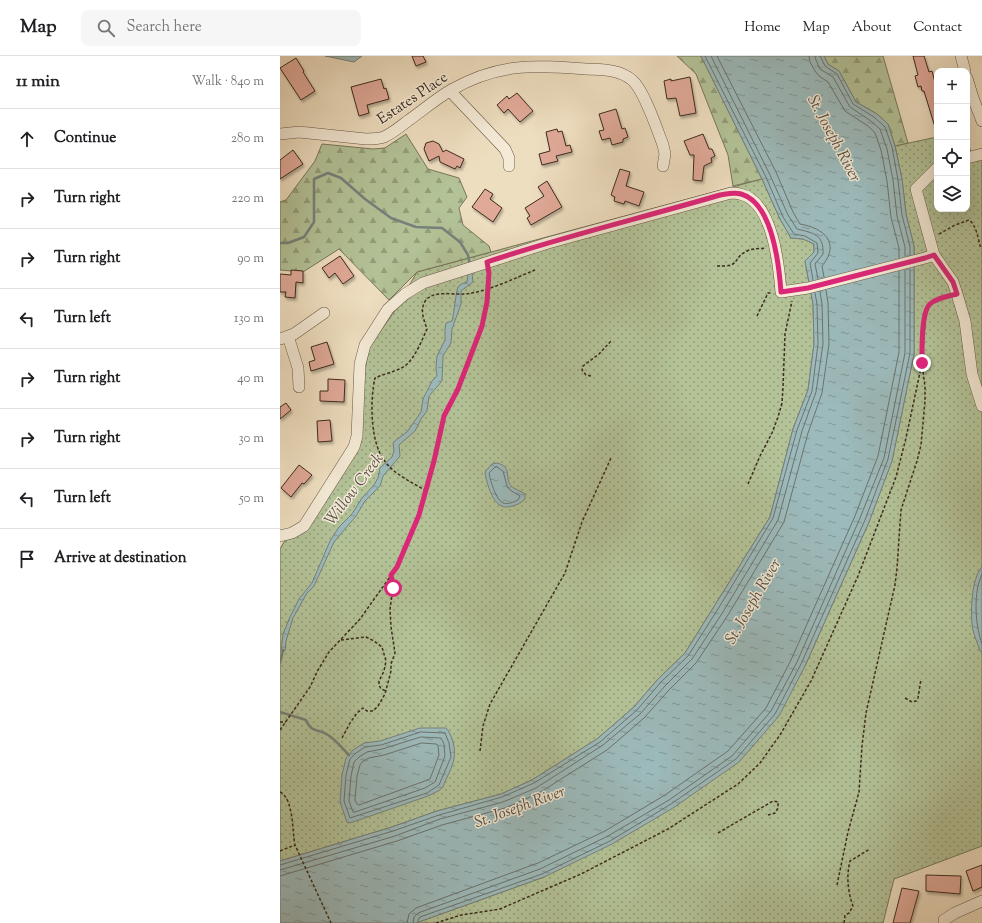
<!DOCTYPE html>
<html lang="en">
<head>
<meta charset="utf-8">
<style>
  :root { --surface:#fff; --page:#f6f6f6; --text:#202124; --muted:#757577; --line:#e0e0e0 }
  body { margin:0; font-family:"Sorts Mill Goudy",serif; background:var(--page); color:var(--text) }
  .controls { position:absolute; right:12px; top:12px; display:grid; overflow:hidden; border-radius:8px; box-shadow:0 4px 16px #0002 }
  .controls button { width:36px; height:36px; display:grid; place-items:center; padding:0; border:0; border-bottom:1px solid var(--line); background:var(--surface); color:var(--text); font:20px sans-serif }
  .stop { position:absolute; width:12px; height:12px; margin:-9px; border:3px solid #db2777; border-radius:50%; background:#fff }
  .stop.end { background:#db2777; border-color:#fff; box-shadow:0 1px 4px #0008 }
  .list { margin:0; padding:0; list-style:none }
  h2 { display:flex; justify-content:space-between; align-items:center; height:52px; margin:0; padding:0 16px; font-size:17px }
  h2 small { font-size:13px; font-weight:400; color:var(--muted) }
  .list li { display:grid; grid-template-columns:26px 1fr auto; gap:12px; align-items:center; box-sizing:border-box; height:60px; padding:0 16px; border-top:1px solid var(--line) }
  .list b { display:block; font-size:15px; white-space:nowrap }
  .list em { font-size:13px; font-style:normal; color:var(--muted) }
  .icon { flex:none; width:22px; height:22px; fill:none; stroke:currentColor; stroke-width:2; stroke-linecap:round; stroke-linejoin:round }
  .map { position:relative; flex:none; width:702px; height:867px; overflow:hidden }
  header { display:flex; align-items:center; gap:24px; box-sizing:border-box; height:56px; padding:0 20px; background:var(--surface); border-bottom:1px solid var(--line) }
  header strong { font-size:19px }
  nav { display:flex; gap:22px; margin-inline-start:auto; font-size:14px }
  .search { width:280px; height:36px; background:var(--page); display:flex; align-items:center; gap:10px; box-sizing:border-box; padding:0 14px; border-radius:8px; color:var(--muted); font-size:15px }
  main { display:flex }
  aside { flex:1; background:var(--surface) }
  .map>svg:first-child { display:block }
</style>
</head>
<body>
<header>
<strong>Map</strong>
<div class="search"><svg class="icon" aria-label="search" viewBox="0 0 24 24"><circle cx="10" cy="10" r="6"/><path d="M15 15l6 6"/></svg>Search here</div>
<nav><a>Home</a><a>Map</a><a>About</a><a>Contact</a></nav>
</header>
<main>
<aside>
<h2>11 min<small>Walk · 840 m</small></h2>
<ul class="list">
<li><svg class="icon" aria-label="ahead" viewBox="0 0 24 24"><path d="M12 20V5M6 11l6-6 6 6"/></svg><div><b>Continue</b></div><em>280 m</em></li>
<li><svg class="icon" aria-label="right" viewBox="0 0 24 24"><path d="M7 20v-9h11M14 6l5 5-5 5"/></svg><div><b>Turn right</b></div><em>220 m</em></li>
<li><svg class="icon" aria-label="right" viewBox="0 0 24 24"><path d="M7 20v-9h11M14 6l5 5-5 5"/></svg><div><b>Turn right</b></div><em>90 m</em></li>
<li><svg class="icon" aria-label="left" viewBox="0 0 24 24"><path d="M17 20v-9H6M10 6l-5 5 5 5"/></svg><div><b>Turn left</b></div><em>130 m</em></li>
<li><svg class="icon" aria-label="right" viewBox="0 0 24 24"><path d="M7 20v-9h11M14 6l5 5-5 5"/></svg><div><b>Turn right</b></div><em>40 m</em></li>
<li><svg class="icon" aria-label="right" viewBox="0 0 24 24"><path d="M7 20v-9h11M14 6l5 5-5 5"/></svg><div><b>Turn right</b></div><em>30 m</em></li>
<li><svg class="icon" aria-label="left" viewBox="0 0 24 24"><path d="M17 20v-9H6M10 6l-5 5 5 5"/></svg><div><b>Turn left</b></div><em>50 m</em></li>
<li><svg class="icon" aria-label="arrive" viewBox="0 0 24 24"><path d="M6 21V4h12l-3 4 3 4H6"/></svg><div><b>Arrive at destination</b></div></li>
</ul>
</aside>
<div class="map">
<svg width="702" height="867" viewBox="0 0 702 867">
  <defs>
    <pattern id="grass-dots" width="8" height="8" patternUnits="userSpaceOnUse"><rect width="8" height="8" fill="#b3c297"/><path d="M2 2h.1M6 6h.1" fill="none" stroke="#939e7b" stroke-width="1.8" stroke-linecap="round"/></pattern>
    <pattern id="forest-firs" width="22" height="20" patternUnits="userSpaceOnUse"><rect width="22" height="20" fill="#b3c297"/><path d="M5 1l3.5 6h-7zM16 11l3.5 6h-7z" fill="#939e7b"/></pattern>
    <pattern id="water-ripples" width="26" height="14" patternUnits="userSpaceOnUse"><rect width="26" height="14" fill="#9cbabb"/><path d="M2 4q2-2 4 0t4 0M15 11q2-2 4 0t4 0" fill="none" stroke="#809797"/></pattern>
    <filter id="shadow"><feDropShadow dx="1.5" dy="2.5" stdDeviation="1" flood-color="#0004"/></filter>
  </defs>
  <rect width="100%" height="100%" fill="#eedec0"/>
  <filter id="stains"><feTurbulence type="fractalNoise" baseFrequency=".005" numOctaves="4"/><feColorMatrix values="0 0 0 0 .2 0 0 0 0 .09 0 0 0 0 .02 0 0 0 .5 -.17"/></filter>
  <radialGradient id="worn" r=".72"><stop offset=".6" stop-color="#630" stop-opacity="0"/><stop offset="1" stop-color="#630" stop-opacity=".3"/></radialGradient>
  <path fill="url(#grass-dots)" stroke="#78765b" d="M657,81v72h30v-71l6,22 9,-2v688l-88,33 -11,44h-467l128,-46 261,-211 64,-144 23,-62 22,-106v-108l-8,-32 -4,-35 -7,-33z
    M482,123l18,40 11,19 12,1 11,5v8l-9,9 8,43 1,40 -6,46 -15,39 -23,88 -85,136 -27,26 -24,28 -37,32 -65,41 -31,14 -64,17 -45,16 -112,34v-312l4,-7 20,-16 47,-74 7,-52 12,-54 24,-34 23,-40z"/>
  <path fill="url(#forest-firs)" stroke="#78765b" d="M397,0h24l61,123 -29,7 -5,-31 -32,-81z
    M544,0h59l25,87 -13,3 -7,-22 -11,-10 -21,-12 -17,-31 -11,-7z
    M126,78l22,35 31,9 8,19 -8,11 4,17 26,21 2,6 -74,20 -28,28 -50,-51 -36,23 -23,-2v-68l6,-2 29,-39 7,-17 51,5 12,-1z"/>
  <path fill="url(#water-ripples)" stroke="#76817d" d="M45,0h37l-8,6z
    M421,0h123l4,8 11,7 17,31 21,12 11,10 7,22 7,33 4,35 8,32v108l-22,107 -23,61 -64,144 -26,50 -40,46 -66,46 -61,36 -68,33 -128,46h-136v-62l112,-34 45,-16 64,-17 31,-14 65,-41 37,-32 24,-28 27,-26 85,-136 23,-88 15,-39 6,-46 -1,-40 -8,-43 9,-9v-8l-11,-5 -12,-1 -11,-19 -18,-40z
    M192,217l1,9 -12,9v13l-9,25 -1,14 -8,13 -1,25 -13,15 -2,15 -6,8 -6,12 -16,14 1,11 -17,20 -3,10 -15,15 -9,15 -22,26 -20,44 -7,7 -14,25 -7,23 -1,10h-4l2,-17 7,-17 9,-18 13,-16 18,-42 9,-14 13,-13 10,-16 12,-13 4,-7 2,-10 12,-11 2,-6 -1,-8 3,-3 11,-8 14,-20 2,-13 9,-18 5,-5 -1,-8 1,-12 8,-16v-11l1,-6 6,-2c2,-7 4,-30 6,-34 2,-3 6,-4 9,-5l1,-8z
    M217,407c16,4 7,14 14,23 3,3 10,5 14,8v5c-5,5 -10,7 -18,8 -14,1 -20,-23 -22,-35l7,-8z
    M702,511v85l-2,-1c-2,-7 -5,-13 -7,-21 -3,-14 -2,-52 9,-63z
    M140,672h26c6,6 10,21 8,30 -1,10 -8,19 -11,29l-3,3 -12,6 -75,26 -5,1 -1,-1 -7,-20 2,-27 4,-17 7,-8 11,-7 16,-2z"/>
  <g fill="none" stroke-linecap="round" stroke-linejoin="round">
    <path stroke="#6c726d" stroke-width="1" d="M425,0l61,121 17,40 11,17 11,2 12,7 1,10 -8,10 3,17
      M431,0l59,119 18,40 9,14c16,4 27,5 26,25l-8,10 3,15
      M437,0l59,116 17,40 7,12c24,4 41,19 22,42l2,11
      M529,0l1,6 5,9 4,5 9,6 17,29 23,15 7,7 6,17 6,31 4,36 8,31v10
      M535,0l1,4 4,9 13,8 17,30 21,14 9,8 7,20 6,31 4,36 8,31v9
      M540,0l5,10 12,8 16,30 21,13 11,10 7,20 6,33 4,35 8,32v8
      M217,411l6,4 4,15 3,4 10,6 -2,4c-4,2 -11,5 -15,3 -7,-3 -13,-23 -14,-30l5,-5z
      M702,518c-9,19 -7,51 0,70
      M141,676l24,1 4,10 2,14 -12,28 -12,8 -77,25 -6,-17 2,-26 4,-16 6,-6 9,-6 16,-2z
      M141,681l20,1 3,6 1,12 -10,26 -10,6 -70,24h-2l-4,-11 2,-25 3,-14 5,-5 8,-5 15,-3z
      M142,687l14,1 2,1 1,10 -9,24 -8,3 -63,23 -2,-1 -2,-4 2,-24 3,-11 3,-4 6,-3 15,-3z
      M0,809l113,-34 46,-16 63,-18 32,-14 66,-41 37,-32 24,-28 27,-26 30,-47 55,-91 24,-88 15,-39 6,-47 -1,-40 -2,-11
      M0,814l115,-34 45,-17 63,-17 33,-14 67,-43 37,-31 25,-28 27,-27 31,-47 55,-92 24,-89 14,-39 7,-48 -1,-40 -2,-12
      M0,820l117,-35 45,-16 63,-17 34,-15 68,-43 37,-32 25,-28 27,-27 32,-48 56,-93 24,-89 14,-40 7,-49 -1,-41 -2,-13
      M127,867l2,-9 7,-6 122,-45 67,-32 60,-36 63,-44 38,-43 25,-48 64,-144 23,-60 21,-104v-81
      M133,867l1,-6 4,-4 122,-44 68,-33 61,-36 63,-44 39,-45 26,-49 63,-144 24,-60 21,-105v-83
      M138,867v-3l2,-3 122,-43 68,-33 61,-37 65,-45 39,-45 26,-50 64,-144 23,-61 22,-106v-84"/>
    <path stroke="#76817d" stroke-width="2.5" d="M0,187h8l16,-6 10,-15v-43l14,-6 13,5 24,21 26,19 25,9 26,1 18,14 8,13 2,11
      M0,607l3,-13
      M0,656l26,8c6,14 12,8 22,15 8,5 14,13 21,20"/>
  </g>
  <path fill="#e0a998" stroke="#3d2b1f" filter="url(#shadow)" d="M132,0h11l3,6 -10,4z
    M633,0h11l5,16 3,-1 5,19v37h-2l-11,-36h-2l-1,-5 -3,1 -3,-11 3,-1z
    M16,2l8,13 -1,1 12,19 -14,9 -21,-32z
    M410,21l6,36 -16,3 -4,-18 -9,1 -3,-18 7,-2v2z
    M101,23l3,10 2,-1 3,11 -22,6 2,8 -10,3 -8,-29z
    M237,37l16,18 -13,11 -12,-13 -4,4 -7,-8 10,-9 2,3z
    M336,53l6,20 3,-1 3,9 -5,2v3l-11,3 -2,-7 -8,2 -3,-9 5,-1 -5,-16z
    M277,73l1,3 4,-1 4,15 4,-1 2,7 -16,4 2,5 -16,4 -3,-11 11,-3 -4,-19z
    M423,78l6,15h3l3,7 -4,2 1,4 -8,4 -2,15 -9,-1 1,-25h-4l-6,-14z
    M153,85l6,3 4,8 3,-2 18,9 -4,9 -3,-2 -2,3 -15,-7 -1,-6 -10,5 -5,-12 2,-6z
    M13,94l10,14 -23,15v-19z
    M340,113l10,3 -4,14 18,6 -5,14 -14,-5 -1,3 -10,-3 1,-4 -4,-2z
    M267,125l15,26 -31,18 -4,-7 3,-2 -5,-8 19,-12 -6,-9z
    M205,133l8,5 -3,5 12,9 -9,14 -21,-15z
    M60,200l14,20 -11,8 -8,-11 -6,5 -7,-10z
    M11,214l12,1v12l-7,-1 -1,16 -10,-1 1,-5h-6v-18l11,1z
    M47,286l7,22 -23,7 -2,-9 6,-2 -4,-13z
    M48,323l17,1 -1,22 -24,-1v-10h8z
    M6,347l5,7 -11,9v-12z
    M50,364l2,21 -14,1 -1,-21z
    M19,409l13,10 -8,9 -2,-1 -11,14 -10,-9z
    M702,809v22l-9,4 -7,-20z
    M646,819l35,1 -1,18 -34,-3z
    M622,832l17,3 -9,32h-17z"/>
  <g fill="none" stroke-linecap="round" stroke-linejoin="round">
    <g stroke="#695847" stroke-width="12">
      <path id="minor" d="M681,0l4,15
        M687,22l6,20 9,23
        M170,35l55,58 4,9v8
        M0,78l19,-2 67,7c6,0 12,0 18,-2 9,-4 17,-11 25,-17 14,-10 27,-21 42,-30 47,-27 82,-25 135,-21 16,1 33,0 46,11 12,10 25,49 31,65l2,9 -2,12
        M687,102l15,-4
        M657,112l-21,21 18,66 19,27 4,12 8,27 7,53 10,32
        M8,280l10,32 1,19
        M0,283l14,-5 30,-21
        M0,480l12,-3 12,-7 50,-79 3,-11 3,-72 5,-19 23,-36 17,-15 18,-11 125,-40 183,-50c3,0 6,0 9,1 33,7 39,72 41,98l27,-4 117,-30 9,-3
        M664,864l11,-7 27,-12"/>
    </g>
    <path stroke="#3d2b1f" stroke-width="1.5" stroke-dasharray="3 2" stroke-linecap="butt" d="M659,178l16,-9 14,-5c8,6 9,19 12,29
      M437,210c25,1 14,-7 30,-15 6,-3 13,-2 19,-3
      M477,260l11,-23h3
      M311,320l-5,-1 -4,-5 1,-4 16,-12 12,-13
      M468,428l12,-28 12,-23 6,-16 4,-14 1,-15 2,-54 7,-33
      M146,435c-14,-9 -33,-17 -42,-31 -14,-19 -14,-60 -9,-82 10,-5 27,-7 34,-16 8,-9 13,-22 18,-33 -3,-9 -8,-20 -1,-29 8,-10 28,-5 39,-6 22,-2 50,-16 70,-24
      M61,584l25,-3 8,4 8,6 4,14 -2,10 -5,10v4l2,4 5,2
      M625,642l7,4 4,-1 2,-3 3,-19
      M0,666h6
      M0,674l30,-43 8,-17 11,-18 31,-33 37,-52 27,-66 20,-84 14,-28 24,-63 5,-25 1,-29
      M62,682l8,-15 7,-10 6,-5 4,3h6l5,-5 7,-12 6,-23v-7l4,-11 -4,-26 -1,-18 3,-21 -2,-13
      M200,695l3,-25 7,-22 75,-131 17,-51 29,-64
      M0,736c14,7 12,39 15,53l36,78
      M438,777l55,-32 5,1v6l-3,5 -7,2
      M0,795l15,-6
      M557,829l11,-53 11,-40 3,-46 4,-33 29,-128 2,-17 4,-58 16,-49 4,-16 4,-44v-14l-3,-24 4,-52 5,-9 16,-5
      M156,867l25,-8 39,-6 81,-35 87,-45 70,-45 22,-21 20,-28 31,-54 47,-105 38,-99 10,-39 16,-75
      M564,867l1,-8 4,-2 4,-7c-5,-14 -7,-29 -3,-45l20,-12"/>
    <use href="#minor" stroke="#f4ead6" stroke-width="11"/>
  </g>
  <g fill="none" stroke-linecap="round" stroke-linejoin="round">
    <path stroke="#db2777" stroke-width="5" d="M113,532l-2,-13 6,-8 22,-52 15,-54 10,-45 14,-27 24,-63 5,-24 2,-29 -2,-11c77,-26 155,-44 233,-67 7,-1 14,-3 21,-1 32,9 38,71 40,98l27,-4 117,-30 9,-3 19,27 4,12c-8,2 -21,4 -27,10 -9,8 -8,46 -8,59"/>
  </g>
  <g text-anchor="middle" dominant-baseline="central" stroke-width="3" stroke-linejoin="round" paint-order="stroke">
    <g font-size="15" fill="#3d2b1f" stroke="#f4ead6">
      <text transform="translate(133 43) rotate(-34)">Estates Place</text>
    </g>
    <g font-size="16" font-style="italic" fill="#554f46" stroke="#f4ead6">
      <text transform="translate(553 83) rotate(62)">St. Joseph River</text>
      <text transform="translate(75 434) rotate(-53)">Willow Creek</text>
      <text transform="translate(474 546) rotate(-60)">St. Joseph River</text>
      <text transform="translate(240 752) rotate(-20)">St. Joseph River</text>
    </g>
  </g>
  <rect width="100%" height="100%" filter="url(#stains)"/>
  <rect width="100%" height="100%" fill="url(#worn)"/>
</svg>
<div class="controls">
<button>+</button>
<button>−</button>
<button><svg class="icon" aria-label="locate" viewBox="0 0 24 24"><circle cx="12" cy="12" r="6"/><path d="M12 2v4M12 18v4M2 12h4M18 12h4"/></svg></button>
<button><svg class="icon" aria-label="layers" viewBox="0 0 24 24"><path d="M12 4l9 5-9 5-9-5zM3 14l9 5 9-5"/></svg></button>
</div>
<div class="stop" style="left:113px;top:532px"></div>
<div class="stop end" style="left:642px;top:307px"></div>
</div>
</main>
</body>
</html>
